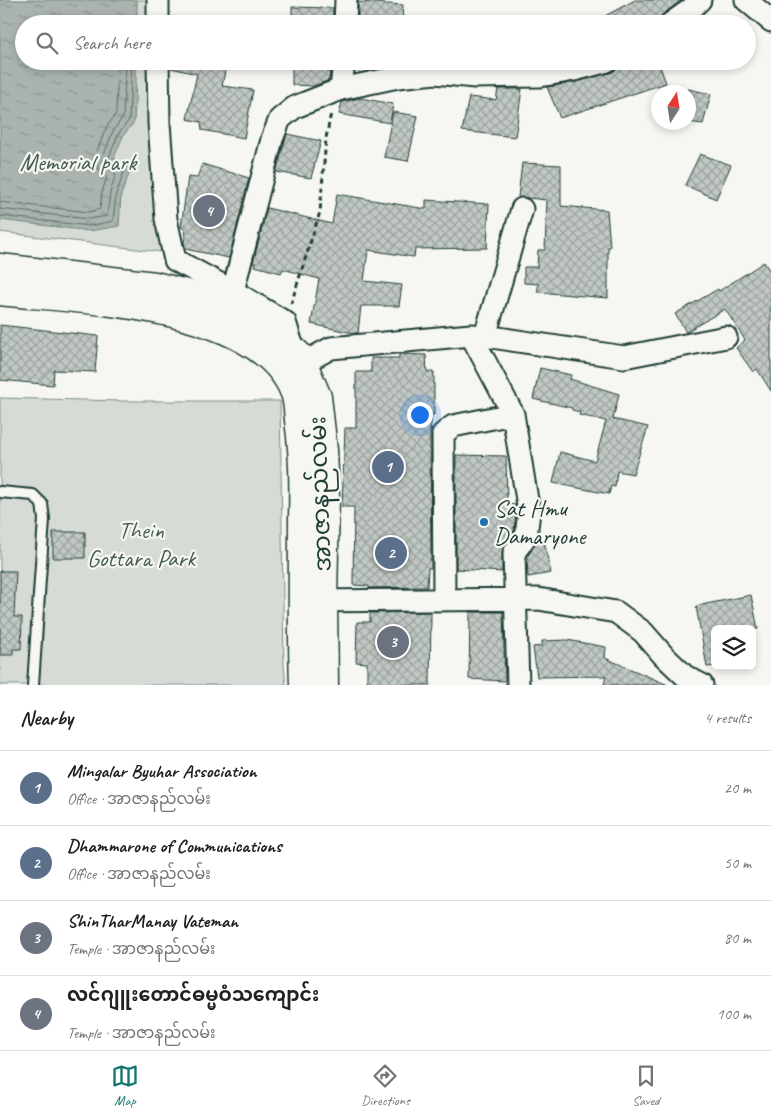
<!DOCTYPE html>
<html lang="en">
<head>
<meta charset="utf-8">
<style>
  :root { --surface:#fff; --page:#f2f2f2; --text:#202124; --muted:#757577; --line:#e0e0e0; --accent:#0f766e }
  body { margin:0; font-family:Caveat,"Noto Sans Myanmar",sans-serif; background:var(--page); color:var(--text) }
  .controls { position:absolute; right:15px; bottom:15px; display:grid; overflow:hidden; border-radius:8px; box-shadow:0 2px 8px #0003 }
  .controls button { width:45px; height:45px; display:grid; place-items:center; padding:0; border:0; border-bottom:1px solid var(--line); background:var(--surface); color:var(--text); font:25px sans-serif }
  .compass { position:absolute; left:651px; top:85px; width:45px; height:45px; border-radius:50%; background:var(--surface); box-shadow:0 2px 8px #0003; rotate:12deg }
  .you { position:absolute; left:419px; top:414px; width:18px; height:18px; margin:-12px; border:4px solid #fff; border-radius:50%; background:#1a73e8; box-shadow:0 0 0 8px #1a73e833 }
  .badge { display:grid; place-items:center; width:32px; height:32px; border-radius:50%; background:var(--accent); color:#fff; font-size:16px; font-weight:700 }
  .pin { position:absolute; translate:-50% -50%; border:2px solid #fff; box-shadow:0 1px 5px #0006 }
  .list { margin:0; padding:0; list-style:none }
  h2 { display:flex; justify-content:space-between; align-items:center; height:65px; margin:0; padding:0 20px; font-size:21px }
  h2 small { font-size:16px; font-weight:400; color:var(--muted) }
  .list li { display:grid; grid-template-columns:32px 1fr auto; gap:15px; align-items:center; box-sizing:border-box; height:75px; padding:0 20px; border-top:1px solid var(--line) }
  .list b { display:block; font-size:19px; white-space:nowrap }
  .list p { margin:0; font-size:16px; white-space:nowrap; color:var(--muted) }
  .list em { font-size:16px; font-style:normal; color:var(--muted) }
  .icon { flex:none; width:28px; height:28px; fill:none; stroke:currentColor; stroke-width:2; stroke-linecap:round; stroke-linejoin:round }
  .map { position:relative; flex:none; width:771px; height:685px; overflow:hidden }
  .search { position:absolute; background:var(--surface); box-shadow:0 2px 8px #0003; left:15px; right:15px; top:15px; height:55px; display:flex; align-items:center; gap:12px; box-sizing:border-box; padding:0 18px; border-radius:28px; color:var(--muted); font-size:19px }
  .sheet { height:365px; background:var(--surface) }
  nav { display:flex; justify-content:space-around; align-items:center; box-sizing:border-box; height:70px; border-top:1px solid var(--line); background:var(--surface); font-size:14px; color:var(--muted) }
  nav a { display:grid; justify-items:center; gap:2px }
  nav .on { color:var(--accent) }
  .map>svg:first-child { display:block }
</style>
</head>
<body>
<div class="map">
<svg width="771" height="685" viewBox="0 0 771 685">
  <defs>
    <pattern id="water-ripples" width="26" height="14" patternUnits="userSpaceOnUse" patternTransform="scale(1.25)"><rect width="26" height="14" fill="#aab3ae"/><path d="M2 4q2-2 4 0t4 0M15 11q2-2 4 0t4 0" fill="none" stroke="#8a938e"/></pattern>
    <pattern id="building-cross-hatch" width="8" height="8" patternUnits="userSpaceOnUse" patternTransform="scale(1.25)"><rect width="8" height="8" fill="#c1c8c3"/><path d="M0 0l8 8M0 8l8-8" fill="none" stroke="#9ca49f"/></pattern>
  </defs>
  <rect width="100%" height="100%" fill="#f6f6f2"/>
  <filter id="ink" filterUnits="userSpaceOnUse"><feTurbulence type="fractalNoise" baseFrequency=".02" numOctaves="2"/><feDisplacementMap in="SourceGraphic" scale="10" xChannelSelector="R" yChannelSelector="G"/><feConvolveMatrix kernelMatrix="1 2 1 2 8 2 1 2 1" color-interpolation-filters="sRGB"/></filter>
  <g filter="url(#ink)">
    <path fill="#d6dbd6" stroke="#7a8c85" d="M0,0h148l2,24h-126v37h128l9,191 -161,-20z
      M0,398l124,3h156l4,264 2,20h-286z"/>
    <path fill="url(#water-ripples)" stroke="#72847d" d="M0,0h137v24h-113v37h113l-3,61 -11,14 -9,22 17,11 -10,26 -2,31 -29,5 -90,-11z"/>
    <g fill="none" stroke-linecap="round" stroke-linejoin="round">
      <path stroke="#576c65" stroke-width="1" d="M0,202l89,10 11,-3 2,-17 5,-15 -9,-9 -3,-12 11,-28 10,-14 2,-53
        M0,209l89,10 18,-3 3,-23 6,-19 -11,-9 -2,-8 10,-26 10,-14 3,-56
        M0,216l90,10 23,-5 3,-27 8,-22 -13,-10 -2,-5 10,-24 10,-13 3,-59"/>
    </g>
    <path fill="url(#building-cross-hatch)" stroke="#1f3d34" d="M635,0h47l-19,14 -7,10h-66z
      M358,2l45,3 -1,19h-44z
      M292,7l41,1v16h-41z
      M170,61h57l-5,25 31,4 -9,48 -42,-8 -1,-8 -14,-3 10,-45 -26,-6z
      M292,61h39l-2,19 -15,6 -22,-1z
      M619,61h39l8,22 -106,35 -13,-31 30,-5 33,-9 6,-4z
      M498,89h24l-7,48 -53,-6 7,-34 27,3z
      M688,89l23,5 -8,30 -15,-2z
      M360,98l33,6 -3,19 -51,-9 3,-12z
      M393,112l25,4 -10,45 -24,-4z
      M287,134l34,7 -10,37 -35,-6z
      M700,154l31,11 -15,34 -31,-14z
      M522,163l39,2v41l46,4 3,37h-2v51l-71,-6 2,-8 -15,-1v-16h13l1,-17h7l2,-50 -29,-3z
      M202,164l47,14 -20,80 -44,-9 -1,-7 2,-12 -5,-3 7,-50 9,1z
      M337,194l89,15v-9l63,4 -2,44 -72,1 -1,8 -46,-7 -4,31 38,4 -3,21h-38l-3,27h-5l-42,-9 8,-45 -36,-10 -2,4 -26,-7 1,-3h-3l14,-55 65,16z
      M764,262l7,11v118l-14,-22 -4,3 -17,-24 9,-8 -20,-31 -39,23 -11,-18 43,-25 1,2z
      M0,325l98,11 -3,36 -41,-2 -1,15 -53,-5z
      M399,354l27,1 1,17h7v43l-2,-1 -2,20 1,134h-3l-1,19 -58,1v-2l-16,-1 1,-78h-12l3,-79h11v-56h15v-14h28z
      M540,368l31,7 -1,4 49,15 -6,25 35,8 -15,47 -16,-3 -2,16 -4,-1 -2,8 -56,-11 7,-31 35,9 11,-40 -27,-6 1,-3 -8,-2v-2l-39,-9z
      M456,455l50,1 1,48 8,1 1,7 -2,19 -10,15 -2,7v19l-46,-3z
      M53,532h32v26h-32z
      M544,541l7,32 -23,4 -1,-20 10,-15z
      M0,571h16l-2,46h8l-1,32h-8v6h-13z
      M751,595l7,34h-43v37l-8,1 -11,-61z
      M431,612l-1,73h-63v-22l-11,-1 1,-40h13v-9z
      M470,612h33l2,69 -36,-2z
      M567,640l39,7 -1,11 63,27h-64l2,-9 -69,1 -4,-30 9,-1v-5z"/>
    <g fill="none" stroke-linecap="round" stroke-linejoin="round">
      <g stroke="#1f3d34" stroke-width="14">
        <path id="service" d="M0,492l33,3 9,9 2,15 -11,166"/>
      </g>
      <g stroke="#1f3d34" stroke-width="25">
        <path id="minor" d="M158,0v24
          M746,0l25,21
          M345,24l1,-24
          M670,24l21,-15 9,-9
          M158,61l1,62 7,96 9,41 58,31 52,31 9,29
          M341,89l3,-28
          M233,291l39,-152 8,-20 15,-12 46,-18 57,-12 37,-4 40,4 65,-1 34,-6 33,-9
          M471,335l14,1 37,-127
          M485,336l139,21 102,-20
          M303,363l28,-15 140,-13 42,79 16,98 -3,24 -12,17 4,132
          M444,600l-1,-166 10,-8 60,-12
          M308,601l230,-2 78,13 27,20 21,24 21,20 17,9"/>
      </g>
      <g stroke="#1f3d34" stroke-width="31">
        <path id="secondary" d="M0,268l155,18 55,14 37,16 29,18 24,23 17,40 6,53 2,46 -2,105 1,84
          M0,291c81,9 261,11 295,102 3,8 3,18 4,27 5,33 5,65 4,98 0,56 -1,111 1,167"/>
      </g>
      <path stroke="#1f3d34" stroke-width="3" stroke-dasharray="5 4" stroke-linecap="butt" d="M291,304l29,-92 6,-74 5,-25"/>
      <use href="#service" stroke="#f6f6f2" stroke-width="10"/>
      <use href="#minor" stroke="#f6f6f2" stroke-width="21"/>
      <use href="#secondary" stroke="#f6f6f2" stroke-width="28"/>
    </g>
  </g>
  <circle fill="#1f6fb2" stroke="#f6f6f2" stroke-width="2" cx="484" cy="522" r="5"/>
  <g text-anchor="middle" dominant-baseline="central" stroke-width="4.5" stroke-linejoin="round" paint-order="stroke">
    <g font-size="24" fill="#445d54" stroke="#f6f6f2">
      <text x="78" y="162">Memorial park</text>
      <text x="141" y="530">Thein<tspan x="141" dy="28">Gottara Park</tspan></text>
    </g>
    <g font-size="24" fill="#1f3d34" stroke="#f6f6f2">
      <text transform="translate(320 494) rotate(-92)">အာဇာနည်လမ်း</text>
    </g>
    <g font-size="24" fill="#1f3d34" stroke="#f6f6f2" text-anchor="start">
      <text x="494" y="508">Sat Hmu<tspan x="494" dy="28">Damaryone</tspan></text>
    </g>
  </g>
</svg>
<div class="controls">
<button><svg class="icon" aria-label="layers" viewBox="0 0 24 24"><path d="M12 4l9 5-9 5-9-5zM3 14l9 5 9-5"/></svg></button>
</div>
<svg class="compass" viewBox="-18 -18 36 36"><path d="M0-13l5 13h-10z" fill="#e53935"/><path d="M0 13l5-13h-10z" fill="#757577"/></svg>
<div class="you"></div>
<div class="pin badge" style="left:388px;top:467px;background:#5c6f8a">1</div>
<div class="pin badge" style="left:391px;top:553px;background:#5c6f8a">2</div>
<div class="pin badge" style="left:393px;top:642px;background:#6b7280">3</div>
<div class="pin badge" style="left:209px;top:211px;background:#6b7280">4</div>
<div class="search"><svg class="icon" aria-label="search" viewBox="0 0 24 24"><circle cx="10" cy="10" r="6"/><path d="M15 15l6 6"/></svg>Search here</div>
</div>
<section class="sheet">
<h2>Nearby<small>4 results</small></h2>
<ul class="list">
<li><span class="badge" style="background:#5c6f8a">1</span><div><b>Mingalar Byuhar Association</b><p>Office · အာဇာနည်လမ်း</p></div><em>20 m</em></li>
<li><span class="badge" style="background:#5c6f8a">2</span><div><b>Dhammarone of Communications</b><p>Office · အာဇာနည်လမ်း</p></div><em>50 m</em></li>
<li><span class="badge" style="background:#6b7280">3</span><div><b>ShinTharManay Vateman</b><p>Temple · အာဇာနည်လမ်း</p></div><em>80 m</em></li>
<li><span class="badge" style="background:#6b7280">4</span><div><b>လင်ဂျူးတောင်ဓမ္မဝံသကျောင်း</b><p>Temple · အာဇာနည်လမ်း</p></div><em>100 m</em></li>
</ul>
</section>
<nav>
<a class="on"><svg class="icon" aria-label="map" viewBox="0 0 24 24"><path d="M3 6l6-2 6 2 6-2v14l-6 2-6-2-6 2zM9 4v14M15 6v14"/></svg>Map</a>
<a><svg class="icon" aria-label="directions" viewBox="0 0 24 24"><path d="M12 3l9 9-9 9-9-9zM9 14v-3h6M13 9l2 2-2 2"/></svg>Directions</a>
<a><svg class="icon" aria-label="saved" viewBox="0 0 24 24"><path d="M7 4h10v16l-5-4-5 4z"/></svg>Saved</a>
</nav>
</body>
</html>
